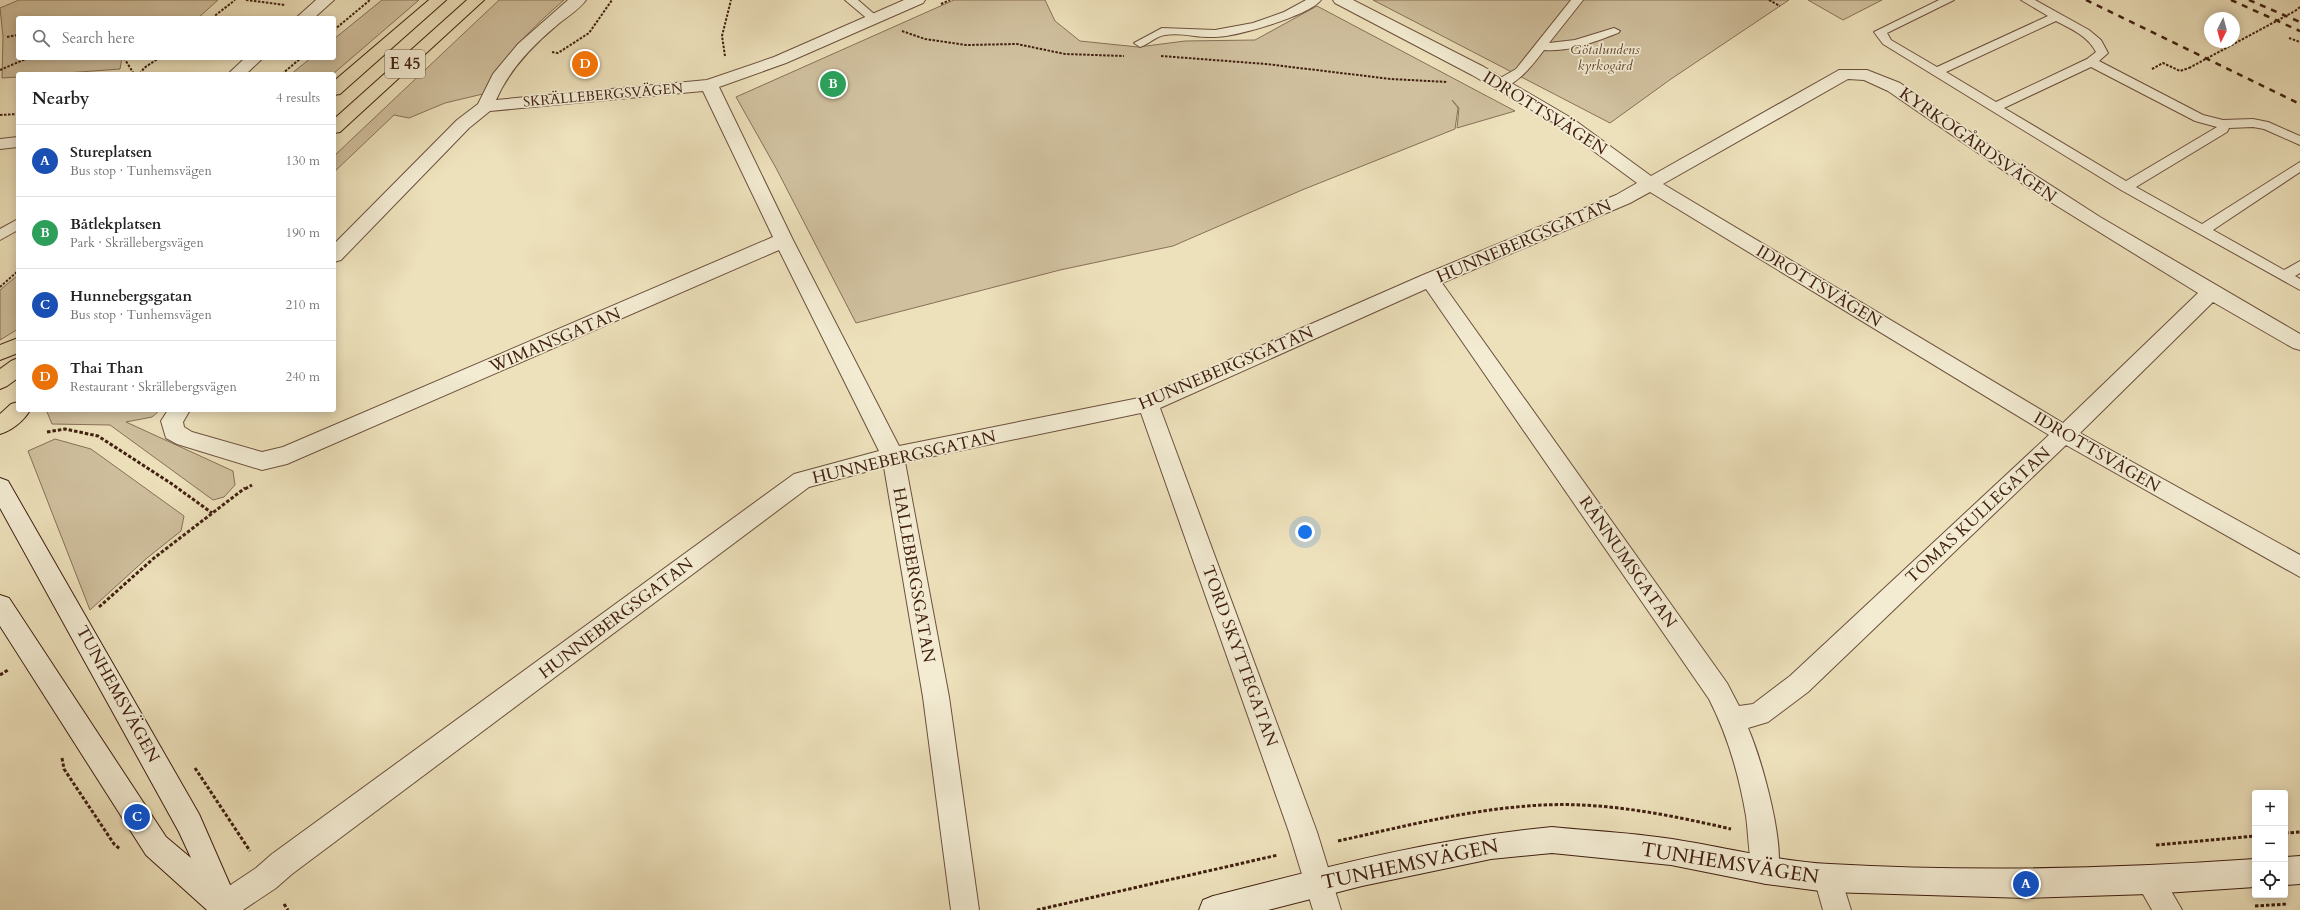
<!DOCTYPE html>
<html lang="en">
<head>
<meta charset="utf-8">
<style>
  :root { --surface:#fff; --page:#f2f2f2; --text:#222; --muted:#767676; --line:#e0e0e0; --accent:#8f2418 }
  body { margin:0; font-family:Cardo,serif; background:var(--page); color:var(--text) }
  .controls { position:absolute; right:12px; bottom:12px; display:grid; overflow:hidden; border-radius:4px; box-shadow:0 2px 10px #0003 }
  .controls button { width:36px; height:36px; display:grid; place-items:center; padding:0; border:0; border-bottom:1px solid var(--line); background:var(--surface); color:var(--text); font:20px sans-serif }
  .compass { position:absolute; left:2204px; top:12px; width:36px; height:36px; border-radius:50%; background:var(--surface); box-shadow:0 2px 10px #0003; rotate:186deg }
  .you { position:absolute; left:1305px; top:532px; width:14px; height:14px; margin:-10px; border:3px solid #fff; border-radius:50%; background:#1a73e8; box-shadow:0 0 0 6px #1a73e833 }
  .badge { display:grid; place-items:center; width:26px; height:26px; border-radius:50%; background:var(--accent); color:#fff; font-size:13px; font-weight:700 }
  .pin { position:absolute; translate:-50% -50%; border:2px solid #fff; box-shadow:0 1px 4px #0006 }
  .list { margin:0; padding:0; list-style:none }
  h2 { display:flex; justify-content:space-between; align-items:center; height:52px; margin:0; padding:0 16px; font-size:17px }
  h2 small { font-size:13px; font-weight:400; color:var(--muted) }
  .list li { display:grid; grid-template-columns:26px 1fr auto; gap:12px; align-items:center; box-sizing:border-box; height:72px; padding:0 16px; border-top:1px solid var(--line) }
  .list b { display:block; font-size:15px; white-space:nowrap }
  .list p { margin:0; font-size:13px; white-space:nowrap; color:var(--muted) }
  .list em { font-size:13px; font-style:normal; color:var(--muted) }
  .icon { flex:none; width:22px; height:22px; fill:none; stroke:currentColor; stroke-width:2; stroke-linecap:round; stroke-linejoin:round }
  .map { position:relative; flex:none; width:2300px; height:910px; overflow:hidden }
  .search { position:absolute; background:var(--surface); box-shadow:0 2px 10px #0003; left:16px; top:16px; width:320px; height:44px; display:flex; align-items:center; gap:10px; box-sizing:border-box; padding:0 14px; border-radius:4px; color:var(--muted); font-size:15px }
  .panel { position:absolute; background:var(--surface); box-shadow:0 2px 10px #0003; left:16px; top:72px; width:320px; height:340px; border-radius:4px }
  .map>svg:first-child { display:block }
</style>
</head>
<body>
<div class="map">
<svg width="2300" height="910" viewBox="0 0 2300 910">
  <rect width="100%" height="100%" fill="#ede1bb"/>
  <filter id="stains"><feTurbulence type="fractalNoise" baseFrequency=".005" numOctaves="4"/><feColorMatrix values="0 0 0 0 .2 0 0 0 0 .09 0 0 0 0 .02 0 0 0 .5 -.17"/></filter>
  <radialGradient id="worn" r=".72"><stop offset=".6" stop-color="#630" stop-opacity="0"/><stop offset="1" stop-color="#630" stop-opacity=".3"/></radialGradient>
  <path fill="#d0c09e" stroke="#887058" d="M19,0h199l-20,18h-180v40h104l-2,11 -68,5h-34v3l-16,1 1,-41 -3,-29z
    M382,0h37l-86,74h-42l20,-16h23v-19z
    M499,0h65c-31,27 -61,55 -77,93l-42,10 -36,15 -15,-3 -60,57v-16z
    M954,0h91l10,21 25,20 58,6 47,-6 70,-1 62,-34 198,105 -58,17 2,-20 -7,-8 6,8 -3,21 -153,61 -129,56 -113,24 -204,53 -80,-155 -40,-71z
    M1373,0h416l-118,79 -61,44z
    M1808,0h74l-39,20z
    M18,275v54l-18,11v-50z
    M49,410h111l-8,7 -26,5 107,49 2,14 -11,12 -11,3 -103,-75 -58,-1 -5,-12z
    M55,439l36,10 93,67 -3,15 -34,27 -57,52 -62,-159z"/>
  <g fill="none" stroke-linecap="round" stroke-linejoin="round">
    <g stroke="#6c503c" stroke-width="2">
      <path id="lane" d="M845,0h13l22,19 -6,3 -4,-1z
        M1306,0h15c-12,16 -86,37 -107,37 -16,1 -33,-5 -49,-2 -9,1 -16,9 -25,12l-6,-4 28,-15 53,2 38,-7 31,-11z
        M1571,0h12l-34,43 26,-3 39,-12 6,3 -2,2c-24,9 -48,19 -74,17 -10,13 -30,41 -49,37l-2,-3 2,-3 21,-12z
        M1939,0h15l-67,33 4,7 46,27 111,-51 -27,-16h14l54,30 12,10 7,13 -9,8 104,54 20,5 30,-1 15,3 32,14v9l-36,-16 -11,-2 -24,1 -2,4 -91,55 66,37 98,-62v10l-87,58 71,40 16,-9v12l-5,3 5,3v11l-179,-100 -238,-146 -9,-12zM2056,21c15,8 32,15 40,31l-9,7 -91,43 -50,-30zM2091,67l104,54 22,6 -91,54 -122,-73z
        M18,219v11l-18,10v-11z"/>
    </g>
    <g stroke="#6c503c" stroke-width="2">
      <path id="street" d="M316,0h18l-20,18h-18z
        M568,0h18c-7,10 -21,18 -30,26 -25,21 -47,44 -60,74l211,-20 67,-23 130,-57h21l-2,3 -137,60 -67,24 74,153 106,206 245,-49 279,-122 193,-80 21,-12 -76,-56 -89,-52 -137,-72 -2,-3h20l131,67 89,52 78,57 188,-106h28l33,13 99,69 101,65 200,117v16l-7,-2 -80,-46 -133,131 220,122v22l-234,-132 -258,247 -40,30 -20,6c13,30 40,122 28,152l-10,4 -10,-4c-8,-20 -7,-43 -10,-64 -7,-41 -18,-80 -37,-117l-283,-410 -266,119 157,424 24,78h-28l-24,-78 -148,-419 -236,49 44,235 30,213h-28l-28,-213 -39,-230 -75,20 -517,387 -16,14 -33,22h-32l-1,-4 4,-10 42,-28 16,-14 522,-380 85,-23 -100,-201 -492,214 -25,6 -85,-26 -11,-6 -5,-17 7,-11h22l-7,12 1,5 8,5 70,20 21,-5 490,-210 -70,-146 -213,20 -21,17 -128,132 -7,2v-18l123,-124 21,-16 15,-30 25,-30zM1848,79l16,1 24,11 148,102 162,100 -135,130 -400,-239zM1650,192l399,243 -259,241 -37,28 -14,2 -12,-23 -285,-400 188,-80z
        M245,58h18l-17,16h-18z
        M18,137v10l-18,2v-10z
        M1828,864l10,4 13,42h-28l-9,-32 4,-10z
        M2149,866l10,4 23,40h-30l-17,-30 4,-10z"/>
    </g>
    <g stroke="#412011" stroke-width="2">
      <path id="secondary" d="M0,478l8,3 191,333 42,96h-34l-61,-55 -146,-229v-31l9,3 157,239 25,21 -12,-26 -179,-324z
        M1552,827c40,4 81,6 120,12 52,8 104,22 158,25 142,8 283,5 425,-5v28l-106,7 -123,4 -198,-6 -62,-8 -95,-19 -119,-12 -61,6 -129,27 -94,24h-69l4,-10 10,-4c113,-29 223,-58 339,-69z
        M2300,856v28l-15,1v-28z"/>
    </g>
    <g stroke="#412011" stroke-width="2">
      <path id="highway" d="M429,0h17l-106,94 -6,1v-14z
        M467,0h17l-144,132 -6,1v-14z
        M18,338v15l-18,7v-15z
        M18,358v20l-11,8 -7,3v-20l11,-8z
        M18,402v8h12c-6,11 -19,21 -30,24v-20l11,-10z"/>
    </g>
    <path stroke="#412011" stroke-width="2" stroke-dasharray="2.5 1.5" stroke-linecap="butt" d="M246,0l39,5
      M1769,0l11,6
      M941,4l9,-4
      M2295,11l5,-4
      M212,18l23,-18
      M334,30l36,-30
      M902,31l23,8 41,6 51,-1 48,10 59,2
      M7,37l11,-2
      M2289,38l11,4
      M552,52l6,1 31,-20 23,-33
      M725,56l-3,-20 9,-36
      M1161,56l105,8 125,15 56,3
      M124,58l10,16
      M2152,69l11,-6 17,8 9,-3
      M0,70l28,-12
      M140,74l4,-6 15,-10
      M282,74l19,-16
      M0,115l18,-1
      M0,287l18,-16"/>
    <path stroke="#412011" stroke-width="3" stroke-dasharray="3.5 2" stroke-linecap="butt" d="M47,432l18,-3 33,7 74,48 40,29
      M245,489l7,-4
      M99,607l55,-49 91,-70
      M0,675l8,-5
      M62,758l2,11 50,75 6,5
      M195,768l55,83
      M2285,833l15,-1
      M1338,841c68,-15 136,-33 206,-36 63,-3 126,10 187,24
      M2156,845l99,-9
      M284,904l4,6
      M2255,906l33,-2
      M1037,910l241,-55"/>
    <use href="#lane" fill="#f3ecd3" fill-rule="evenodd"/>
    <use href="#street" fill="#f3ecd3" fill-rule="evenodd"/>
    <use href="#secondary" fill="#f3ecd3" fill-rule="evenodd"/>
    <use href="#highway" fill="#ede1bb" fill-rule="evenodd"/>
    <path stroke="#412011" stroke-width="2.5" stroke-dasharray="6 6" stroke-linecap="butt" d="M2086,0l214,104
      M2231,0l69,31
      M2249,0l51,22"/>
    <path stroke="#412011" stroke-width="2" stroke-dasharray="2.5 1.5" stroke-linecap="butt" d="M2189,68l106,-57"/>
  </g>
  <g text-anchor="middle" dominant-baseline="central" stroke-width="3.5" stroke-linejoin="round" paint-order="stroke">
    <g font-size="14" font-style="italic" fill="#654834" stroke="#f3ecd3">
      <text x="1605" y="49">Götalundens<tspan x="1605" dy="16">kyrkogård</tspan></text>
    </g>
    <g font-size="14" fill="#412011" stroke="#f3ecd3">
      <text transform="translate(603 95) rotate(-5)">SKRÄLLEBERGSVÄGEN</text>
    </g>
    <rect fill="#f3ecd3" stroke="#765d4b" stroke-width="1" x="385" y="50" width="40" height="28" rx="3"/>
    <g font-size="16" font-weight="bold" fill="#412011">
      <text x="405" y="64">E 45</text>
    </g>
    <g font-size="17" fill="#412011" stroke="#f3ecd3">
      <text transform="translate(1545 113) rotate(32)">IDROTTSVÄGEN</text>
      <text transform="translate(1978 145) rotate(35)">KYRKOGÅRDSVÄGEN</text>
      <text transform="translate(1524 241) rotate(-23)">HUNNEBERGSGATAN</text>
      <text transform="translate(1819 286) rotate(31)">IDROTTSVÄGEN</text>
      <text transform="translate(555 340) rotate(-23)">WIMANSGATAN</text>
      <text transform="translate(1226 368) rotate(-23)">HUNNEBERGSGATAN</text>
      <text transform="translate(2097 452) rotate(30)">IDROTTSVÄGEN</text>
      <text transform="translate(904 457) rotate(-13)">HUNNEBERGSGATAN</text>
      <text transform="translate(1978 515) rotate(-43)">TOMAS KULLEGATAN</text>
      <text transform="translate(1628 562) rotate(55)">RÅNNUMSGATAN</text>
      <text transform="translate(914 575) rotate(80)">HALLEBERGSGATAN</text>
      <text transform="translate(616 618) rotate(-37)">HUNNEBERGSGATAN</text>
      <text transform="translate(1240 656) rotate(70)">TORD SKYTTEGATAN</text>
      <text transform="translate(118 694) rotate(61)">TUNHEMSVÄGEN</text>
    </g>
    <g font-size="20" fill="#412011" stroke="#f3ecd3">
      <text transform="translate(1730 863) rotate(9)">TUNHEMSVÄGEN</text>
      <text transform="translate(1410 864) rotate(-12)">TUNHEMSVÄGEN</text>
    </g>
  </g>
  <rect width="100%" height="100%" filter="url(#stains)"/>
  <rect width="100%" height="100%" fill="url(#worn)"/>
</svg>
<div class="controls">
<button>+</button>
<button>−</button>
<button><svg class="icon" aria-label="locate" viewBox="0 0 24 24"><circle cx="12" cy="12" r="6"/><path d="M12 2v4M12 18v4M2 12h4M18 12h4"/></svg></button>
</div>
<svg class="compass" viewBox="-18 -18 36 36"><path d="M0-13l5 13h-10z" fill="#e53935"/><path d="M0 13l5-13h-10z" fill="#767676"/></svg>
<div class="you"></div>
<div class="pin badge" style="left:2026px;top:884px;background:#1a4fb4">A</div>
<div class="pin badge" style="left:833px;top:84px;background:#2e9e5b">B</div>
<div class="pin badge" style="left:137px;top:817px;background:#1a4fb4">C</div>
<div class="pin badge" style="left:585px;top:64px;background:#e8710a">D</div>
<div class="search"><svg class="icon" aria-label="search" viewBox="0 0 24 24"><circle cx="10" cy="10" r="6"/><path d="M15 15l6 6"/></svg>Search here</div>
<section class="panel">
<h2>Nearby<small>4 results</small></h2>
<ul class="list">
<li><span class="badge" style="background:#1a4fb4">A</span><div><b>Stureplatsen</b><p>Bus stop · Tunhemsvägen</p></div><em>130 m</em></li>
<li><span class="badge" style="background:#2e9e5b">B</span><div><b>Båtlekplatsen</b><p>Park · Skrällebergsvägen</p></div><em>190 m</em></li>
<li><span class="badge" style="background:#1a4fb4">C</span><div><b>Hunnebergsgatan</b><p>Bus stop · Tunhemsvägen</p></div><em>210 m</em></li>
<li><span class="badge" style="background:#e8710a">D</span><div><b>Thai Than</b><p>Restaurant · Skrällebergsvägen</p></div><em>240 m</em></li>
</ul>
</section>
</div>
</body>
</html>
